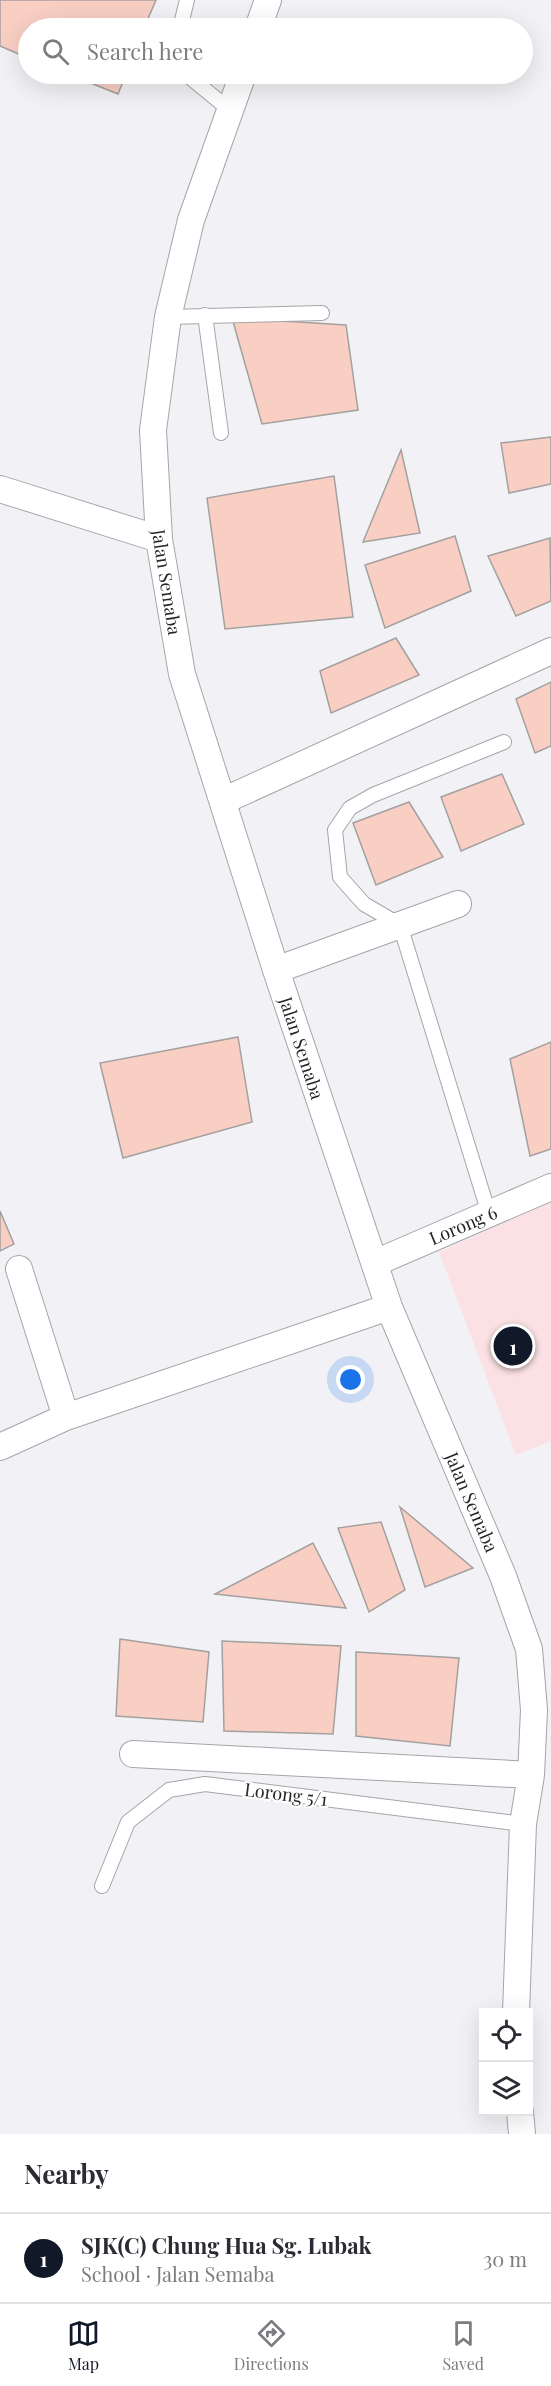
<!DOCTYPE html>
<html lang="en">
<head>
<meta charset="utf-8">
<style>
  :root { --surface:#fff; --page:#f2f2f3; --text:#2b2b33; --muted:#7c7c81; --line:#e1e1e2; --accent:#111827 }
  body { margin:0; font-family:"Playfair Display",serif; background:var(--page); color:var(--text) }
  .controls { position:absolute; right:18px; bottom:18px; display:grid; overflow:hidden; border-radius:0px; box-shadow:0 6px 24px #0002 }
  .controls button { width:54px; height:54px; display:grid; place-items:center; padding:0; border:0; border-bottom:2px solid var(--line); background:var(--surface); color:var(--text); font:30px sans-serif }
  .you { position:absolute; left:351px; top:1380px; width:21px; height:21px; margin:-15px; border:4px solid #fff; border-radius:50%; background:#1a73e8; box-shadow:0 0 0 9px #1a73e833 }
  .badge { display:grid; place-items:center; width:39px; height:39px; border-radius:50%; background:var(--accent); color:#fff; font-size:20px; font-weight:700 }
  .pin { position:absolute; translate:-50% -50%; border:3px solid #fff; box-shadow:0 2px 6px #0006 }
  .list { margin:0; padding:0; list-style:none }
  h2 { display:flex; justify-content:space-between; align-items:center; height:78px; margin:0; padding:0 24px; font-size:26px }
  h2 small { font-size:20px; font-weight:400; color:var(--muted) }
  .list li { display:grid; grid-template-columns:39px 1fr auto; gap:18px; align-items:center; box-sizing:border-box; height:90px; padding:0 24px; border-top:2px solid var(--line) }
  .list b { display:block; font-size:22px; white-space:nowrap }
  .list p { margin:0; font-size:20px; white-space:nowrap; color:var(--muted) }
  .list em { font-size:20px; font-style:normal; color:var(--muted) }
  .icon { flex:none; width:33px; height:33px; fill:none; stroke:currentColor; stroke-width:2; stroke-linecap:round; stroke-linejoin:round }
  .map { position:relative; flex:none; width:551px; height:2134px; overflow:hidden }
  .search { position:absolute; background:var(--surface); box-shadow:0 6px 24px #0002; left:18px; right:18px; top:18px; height:66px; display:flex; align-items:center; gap:15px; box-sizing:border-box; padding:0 21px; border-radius:33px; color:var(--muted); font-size:22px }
  .sheet { height:168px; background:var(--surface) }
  nav { display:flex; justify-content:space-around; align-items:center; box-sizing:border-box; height:84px; border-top:2px solid var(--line); background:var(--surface); font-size:16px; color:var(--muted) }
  nav a { display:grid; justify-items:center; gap:3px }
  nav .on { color:var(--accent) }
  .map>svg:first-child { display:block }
</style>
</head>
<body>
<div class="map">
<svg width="551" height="2134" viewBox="0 0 551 2134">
  <rect width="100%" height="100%" fill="#f2f2f6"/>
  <path fill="#fce1e4" d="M551,1202v239l-35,14 -77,-203z"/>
  <path fill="#f9cfc4" stroke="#a4a09f" stroke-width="1.5" d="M0,0h156l-12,28h-116v30l-28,-12z
    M68,74h58l-8,20z
    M232,318l114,7 12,85 -96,14z
    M551,437v47l-42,9 -8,-50z
    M401,450l19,83 -57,9z
    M334,476l19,141 -128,12 -18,-131z
    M455,536l16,55 -86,37 -20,-63z
    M550,538l1,63 -35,15 -28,-60z
    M396,638l23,37 -88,38 -11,-42z
    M551,682v64l-16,7 -19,-54z
    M502,774l22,50 -63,27 -20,-54z
    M409,802l34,55 -67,28 -23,-62z
    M238,1037l14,85 -129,36 -23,-95z
    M551,1042v107l-21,7 -20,-97z
    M0,1211l14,33 -14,7z
    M400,1507l73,61 -48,19z
    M381,1522l24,68 -36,22 -31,-84z
    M313,1543l33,65 -131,-14z
    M120,1639l89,13 -6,70 -87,-6z
    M222,1641l119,5 -8,88 -109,-3z
    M356,1652l103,6 -9,88 -94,-10z"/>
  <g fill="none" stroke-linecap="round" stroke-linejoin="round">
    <g stroke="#a5a5a9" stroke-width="16">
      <path id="service" d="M180,28l7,-28
        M186,74l45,37
        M205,315l16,118
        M168,317l154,-4
        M489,1214l-89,-289 -36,-21 -24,-27 -5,-47 15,-22 23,-13 131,-53
        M102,1886l26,-64 41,-32 36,-6 318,40"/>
    </g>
    <g stroke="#a5a5a9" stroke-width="28">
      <path id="minor" d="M258,28l10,-28
        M243,74l-52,146 -23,97 -15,113 6,109 23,135 94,296 113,337 114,269 26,73 5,61 -3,65 -8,49 -7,188
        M0,489l159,50
        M223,801l328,-150
        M276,970l182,-66
        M375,1263l176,-76
        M19,1269l47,148 323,-110
        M0,1447l66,-30
        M133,1754l398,21
        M520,2112l2,22"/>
    </g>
    <use href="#service" stroke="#fff" stroke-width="14"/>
    <use href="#minor" stroke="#fff" stroke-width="26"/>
  </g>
  <g text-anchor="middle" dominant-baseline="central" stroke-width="4.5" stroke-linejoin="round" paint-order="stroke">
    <g font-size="18" fill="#252627" stroke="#fff">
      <text transform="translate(167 582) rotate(81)">Jalan Semaba</text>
      <text transform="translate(302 1048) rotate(72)">Jalan Semaba</text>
      <text transform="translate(463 1225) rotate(-23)">Lorong 6</text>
      <text transform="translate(472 1502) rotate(67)">Jalan Semaba</text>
      <text transform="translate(286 1794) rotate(7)">Lorong 5/1</text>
    </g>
  </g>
</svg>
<div class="controls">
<button><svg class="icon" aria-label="locate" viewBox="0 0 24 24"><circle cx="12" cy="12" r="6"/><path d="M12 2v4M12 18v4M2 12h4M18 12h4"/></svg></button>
<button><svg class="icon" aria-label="layers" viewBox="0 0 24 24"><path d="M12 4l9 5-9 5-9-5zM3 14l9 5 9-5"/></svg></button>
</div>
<div class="you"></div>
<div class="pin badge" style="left:513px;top:1346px">1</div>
<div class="search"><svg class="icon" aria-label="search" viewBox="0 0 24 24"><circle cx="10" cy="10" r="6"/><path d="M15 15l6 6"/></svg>Search here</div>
</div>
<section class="sheet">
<h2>Nearby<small></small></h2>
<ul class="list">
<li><span class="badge">1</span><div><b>SJK(C) Chung Hua Sg. Lubak</b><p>School · Jalan Semaba</p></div><em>30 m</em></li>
</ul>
</section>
<nav>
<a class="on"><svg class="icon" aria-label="map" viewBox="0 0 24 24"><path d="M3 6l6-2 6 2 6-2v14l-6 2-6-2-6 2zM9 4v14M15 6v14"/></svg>Map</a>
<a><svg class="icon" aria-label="directions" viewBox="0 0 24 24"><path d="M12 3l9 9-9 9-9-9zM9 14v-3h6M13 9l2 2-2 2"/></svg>Directions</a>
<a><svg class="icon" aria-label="saved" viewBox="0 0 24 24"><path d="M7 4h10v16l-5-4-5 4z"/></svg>Saved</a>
</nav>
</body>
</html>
